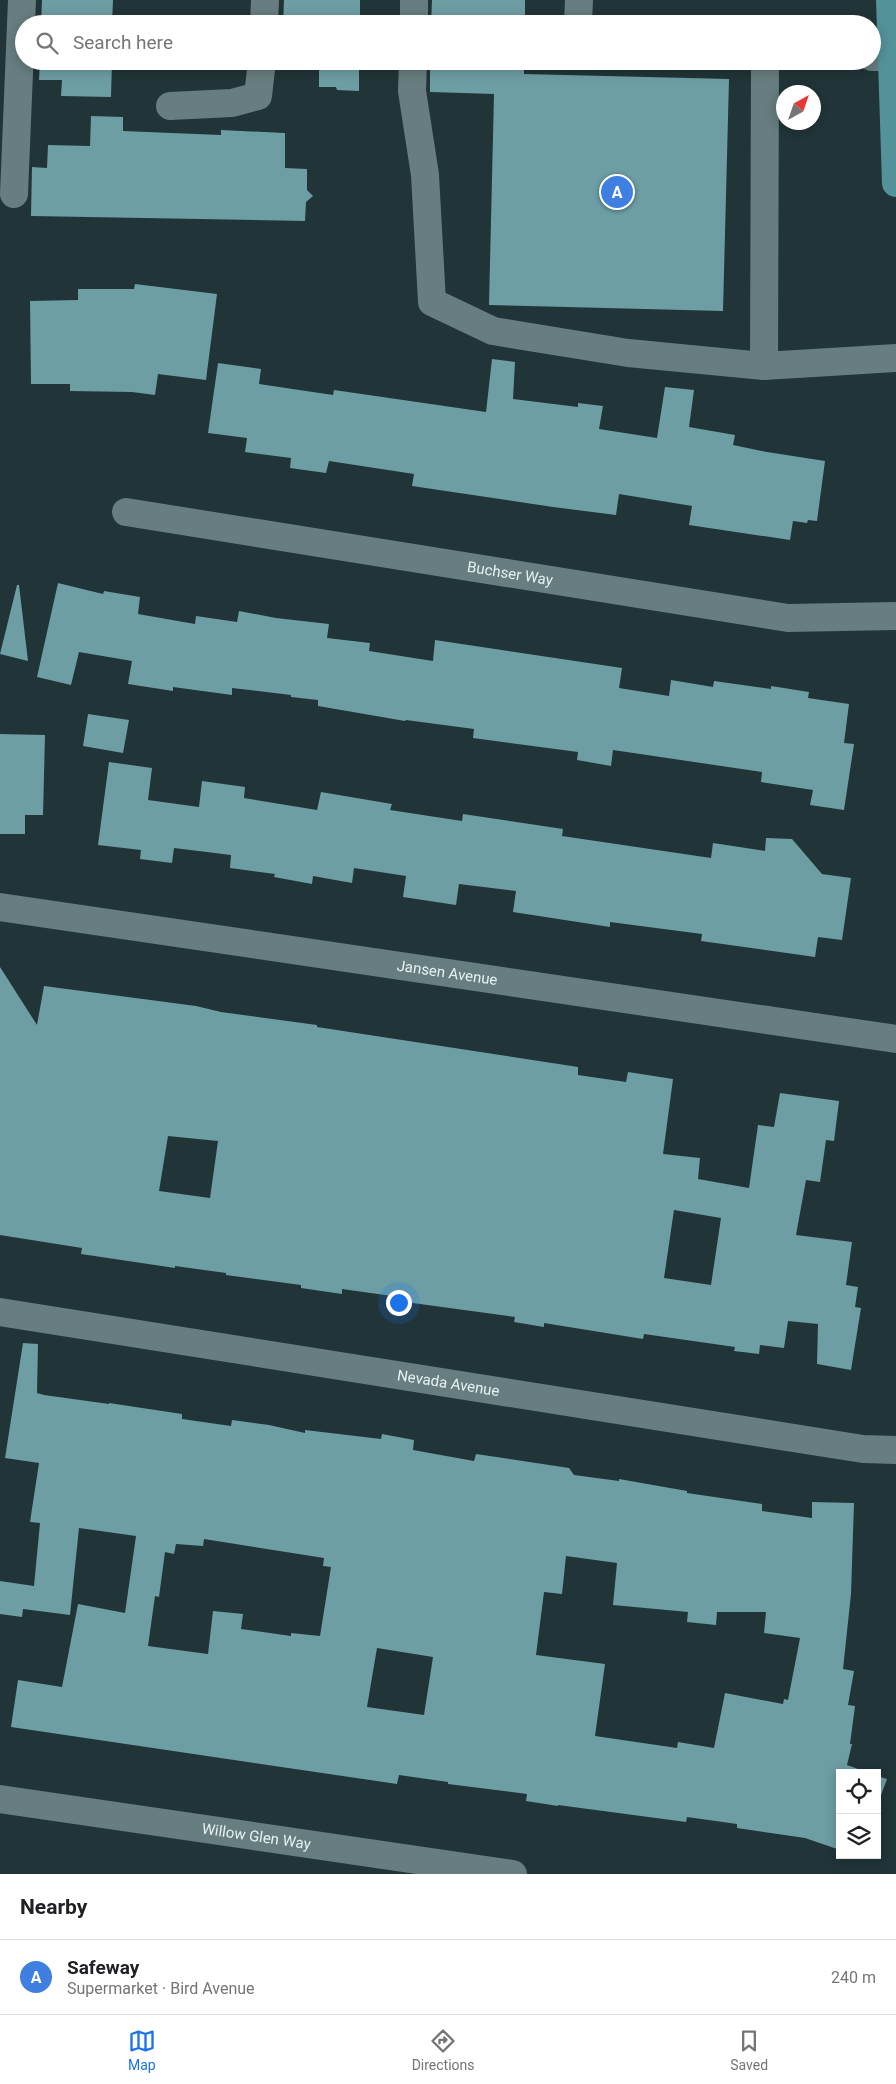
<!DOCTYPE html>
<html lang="en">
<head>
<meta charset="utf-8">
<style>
  :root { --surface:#fff; --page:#f2f2f2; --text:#202124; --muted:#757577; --line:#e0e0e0; --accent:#1a73e8 }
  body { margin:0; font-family:Roboto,sans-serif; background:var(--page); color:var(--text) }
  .controls { position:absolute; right:15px; bottom:15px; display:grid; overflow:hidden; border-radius:0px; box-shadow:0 2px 12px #0003 }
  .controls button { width:45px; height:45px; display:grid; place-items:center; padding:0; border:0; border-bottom:1px solid var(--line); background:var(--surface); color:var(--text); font:25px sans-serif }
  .compass { position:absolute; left:776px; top:85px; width:45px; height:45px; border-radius:50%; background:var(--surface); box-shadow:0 2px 12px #0003; rotate:40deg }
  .you { position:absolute; left:398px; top:1302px; width:18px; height:18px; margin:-12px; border:4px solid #fff; border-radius:50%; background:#1a73e8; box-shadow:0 0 0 8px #1a73e833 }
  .badge { display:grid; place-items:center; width:32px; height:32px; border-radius:50%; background:var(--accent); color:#fff; font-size:16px; font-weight:700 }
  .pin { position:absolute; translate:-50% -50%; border:2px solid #fff; box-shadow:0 1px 5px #0006 }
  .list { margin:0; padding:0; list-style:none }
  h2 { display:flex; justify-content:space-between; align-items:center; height:65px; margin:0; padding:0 20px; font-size:21px }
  h2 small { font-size:16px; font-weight:400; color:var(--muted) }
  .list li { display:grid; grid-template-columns:32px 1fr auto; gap:15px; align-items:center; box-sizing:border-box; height:75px; padding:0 20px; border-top:1px solid var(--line) }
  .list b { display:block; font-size:19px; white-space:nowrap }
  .list p { margin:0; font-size:16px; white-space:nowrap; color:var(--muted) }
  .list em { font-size:16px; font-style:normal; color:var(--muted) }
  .icon { flex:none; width:28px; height:28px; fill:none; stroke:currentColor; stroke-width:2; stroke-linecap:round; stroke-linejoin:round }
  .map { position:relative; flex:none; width:896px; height:1874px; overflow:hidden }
  .search { position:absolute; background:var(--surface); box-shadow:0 2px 12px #0003; left:15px; right:15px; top:15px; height:55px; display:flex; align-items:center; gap:12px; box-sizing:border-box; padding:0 18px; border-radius:28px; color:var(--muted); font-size:19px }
  .sheet { height:140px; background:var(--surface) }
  nav { display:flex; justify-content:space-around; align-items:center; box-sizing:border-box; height:70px; border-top:1px solid var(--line); background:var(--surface); font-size:14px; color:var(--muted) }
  nav a { display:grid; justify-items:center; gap:2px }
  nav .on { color:var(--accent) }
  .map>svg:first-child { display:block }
</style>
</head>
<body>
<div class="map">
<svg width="896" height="1874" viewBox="0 0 896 1874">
  <rect width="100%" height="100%" fill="#213437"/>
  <path fill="#6d9ea4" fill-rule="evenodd" d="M42,0h71l-1,24h-71z
    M284,0h76v24h-77z
    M432,0h93v24h-94z
    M40,61h72l-1,36 -50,-1 1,-16h-23z
    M282,61h77v30l-22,-1 -1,-3h-17v-22l-37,-2z
    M430,61h94v13l205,5 -6,232 -234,-6 5,-211 -64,-2z
    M91,116l32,1v14l98,4v-5l64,3v35l22,1v21l6,6 -7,6 -1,19 -274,-5 1,-49 15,1 1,-23 42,1z
    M135,284l82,10 -11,86 -48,-6 -3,21 -23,-3 -62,-1v-7h-39l-1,-83 48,-1v-11h56z
    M492,359l23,3 -2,37 65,8v-4l25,3 -4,23 58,9 8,-51 29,3 -5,37 46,8 -2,10 34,7 58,9 -8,60 -9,-1 -1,3 -14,-2 -3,19 -101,-15 3,-19 -73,-12 -3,21 -63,-8 -141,-21 2,-12 -85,-13 -3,12 -36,-5 1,-10 -46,-6 2,-14 -39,-5 10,-70 43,6 -2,15 74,11 1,-5 152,22z
    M58,583l45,11 1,-3 36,6 -2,17 57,10 1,-8 41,6 2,-11 37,7 53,6 -2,14 43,5 -1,8 64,10 2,-21 187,28 -3,20 50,8 2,-16 42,7 1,-6 57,8v-3l38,6 -1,6 41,6 -5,39 10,1 -10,66 -34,-5 3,-15 -52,-8 1,-10 -149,-22 -2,16 -34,-6 1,-8 -105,-14 1,-9 -68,-9 -1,1 -87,-15v-6l-27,-3v-2l-59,-7v7l-59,-8v4l-45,-7 4,-23 -53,-9 -8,33 -34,-8z
    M17,585h2l9,76 -28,-7z
    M88,714l41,6 -6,33 -40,-7z
    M0,734l45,1 -2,80h-18v19h-25z
    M109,762l43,6 -4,32 51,7 3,-26 43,6 -1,11 73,12 4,-18 71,12 -2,6 72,11 1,-7 100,15 -1,7 149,22 2,-15 52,8 1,-13 26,1 30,35 29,4 -9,62 -24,-3 -3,20 -114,-16 1,-7 -92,-12v5l-97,-15 3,-21 -57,-7 -3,21 -53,-8 3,-21 -52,-8 -2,15 -39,-7 -1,8 -38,-7 1,-3 -45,-6 1,-13 -57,-7 -2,15 -32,-4 1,-9 -43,-5z
    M0,967l37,58 7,-39 152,20 25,6 96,13v2l261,40v8l48,7 2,-10 45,7 -10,75 37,4 -2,21 51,9 9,-63 16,2 6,-34 59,8 -5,40 -8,-1 -6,42 -14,-2 -10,55 56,7 -6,43 12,2 -3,20 6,1 -10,62 -34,-6 1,-40 -30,-3 -4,27 -24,-3 -1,9 -25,-3 1,-4 -91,-13 -1,5 -99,-16v4l-30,-5 1,-5 -117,-16 1,-4 -57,-8v5l-41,-6v-3l-75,-10v-2l-51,-7v2l-94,-14 1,-6 -82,-13zM168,1136l50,5 -8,57 -51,-7zM674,1210l47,8 -10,67 -47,-7z
    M23,1343l15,1 -1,49 7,2 65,9v-1l73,11v5l49,7 1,-6 37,5 36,8v-3l76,9 1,-5 32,6 -1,10 61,11 2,-7 93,14 5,7 45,6v-2l68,12v2l75,11v7l50,7v-16l42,1 -3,91 -8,75 11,2 -6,34 7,1 -5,38h2l-5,21 22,8h-29v77l-35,-12 -68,-10v-4l-50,-7 -1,5 -128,-17v1l-32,-5 1,-7 -79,-10v-2l-49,-7 -2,9 -386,-57 7,-47 44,7 16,-83 47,9 11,-77 -57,-8 -9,87 -47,-6 -1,8 -22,-3v-33l34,5 6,-63 -10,-1 9,-59 -34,-5zM204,1539l120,19 -1,8 8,1 -11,69 -29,-3v3l-50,-7 2,-15 -30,-3 -5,43 -60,-8 7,-50 4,1 6,-45 9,2 2,-10 27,2zM566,1556l51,7 -4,42 75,7 -1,10 29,3 1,-13h49l-2,21 36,5 -12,62 -4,-1 -1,5 -58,-11 -11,55 -36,-6 -1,6 -82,-12 10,-72 -69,-9 8,-63 18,2zM377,1648l56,9 -9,58 -57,-8z
    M877,1776l10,3 -10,27z"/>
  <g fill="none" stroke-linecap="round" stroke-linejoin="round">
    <g stroke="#677d7f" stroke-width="28">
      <path d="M264,24l1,-24"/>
      <path d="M414,24v-24"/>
      <path d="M578,24l1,-24"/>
      <path d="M872,57h19"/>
      <path d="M413,61l-1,30 13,84 7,127 61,29 135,22 136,13 132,-8"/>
      <path d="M170,106l62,-3 26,-7 4,-35"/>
      <path d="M14,194l8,-194"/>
      <path d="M764,366l1,-305"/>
      <path id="s1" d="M126,512l662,106 108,-2"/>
      <path id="s2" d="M0,907l896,132"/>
      <path id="s3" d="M0,1312l863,137 33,1"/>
      <path id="s4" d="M0,1799l513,75"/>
    </g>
    <path stroke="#549299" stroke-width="28" d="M890,0l6,183"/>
  </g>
  <g text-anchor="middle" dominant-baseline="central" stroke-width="5" stroke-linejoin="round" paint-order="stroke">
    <g font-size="15" fill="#e6f2f4" stroke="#172a2d">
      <text stroke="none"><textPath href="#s1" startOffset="389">Buchser Way</textPath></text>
      <text stroke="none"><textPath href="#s2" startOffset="452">Jansen Avenue</textPath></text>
      <text stroke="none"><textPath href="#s3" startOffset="454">Nevada Avenue</textPath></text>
      <text stroke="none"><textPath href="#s4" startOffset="259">Willow Glen Way</textPath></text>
    </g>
  </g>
</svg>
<div class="controls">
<button><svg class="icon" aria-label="locate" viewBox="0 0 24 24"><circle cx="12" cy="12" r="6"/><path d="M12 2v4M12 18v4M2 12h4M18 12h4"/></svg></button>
<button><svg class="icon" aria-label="layers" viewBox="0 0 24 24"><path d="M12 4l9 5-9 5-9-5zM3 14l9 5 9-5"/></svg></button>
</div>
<svg class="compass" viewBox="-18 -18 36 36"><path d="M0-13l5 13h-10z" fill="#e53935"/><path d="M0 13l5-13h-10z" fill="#757577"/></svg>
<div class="you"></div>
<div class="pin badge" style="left:617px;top:192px;background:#3f7fe0">A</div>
<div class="search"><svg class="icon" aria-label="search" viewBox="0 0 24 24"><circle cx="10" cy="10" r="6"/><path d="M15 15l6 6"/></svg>Search here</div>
</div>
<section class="sheet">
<h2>Nearby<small></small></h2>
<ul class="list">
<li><span class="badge" style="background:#3f7fe0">A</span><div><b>Safeway</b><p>Supermarket · Bird Avenue</p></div><em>240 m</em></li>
</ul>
</section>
<nav>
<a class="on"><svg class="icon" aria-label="map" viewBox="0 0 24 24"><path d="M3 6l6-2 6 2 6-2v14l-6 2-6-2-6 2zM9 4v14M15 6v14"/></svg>Map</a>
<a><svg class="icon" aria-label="directions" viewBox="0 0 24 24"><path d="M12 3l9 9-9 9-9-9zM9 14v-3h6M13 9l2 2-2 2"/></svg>Directions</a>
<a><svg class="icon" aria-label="saved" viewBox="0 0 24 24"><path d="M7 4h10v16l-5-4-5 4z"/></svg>Saved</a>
</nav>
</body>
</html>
